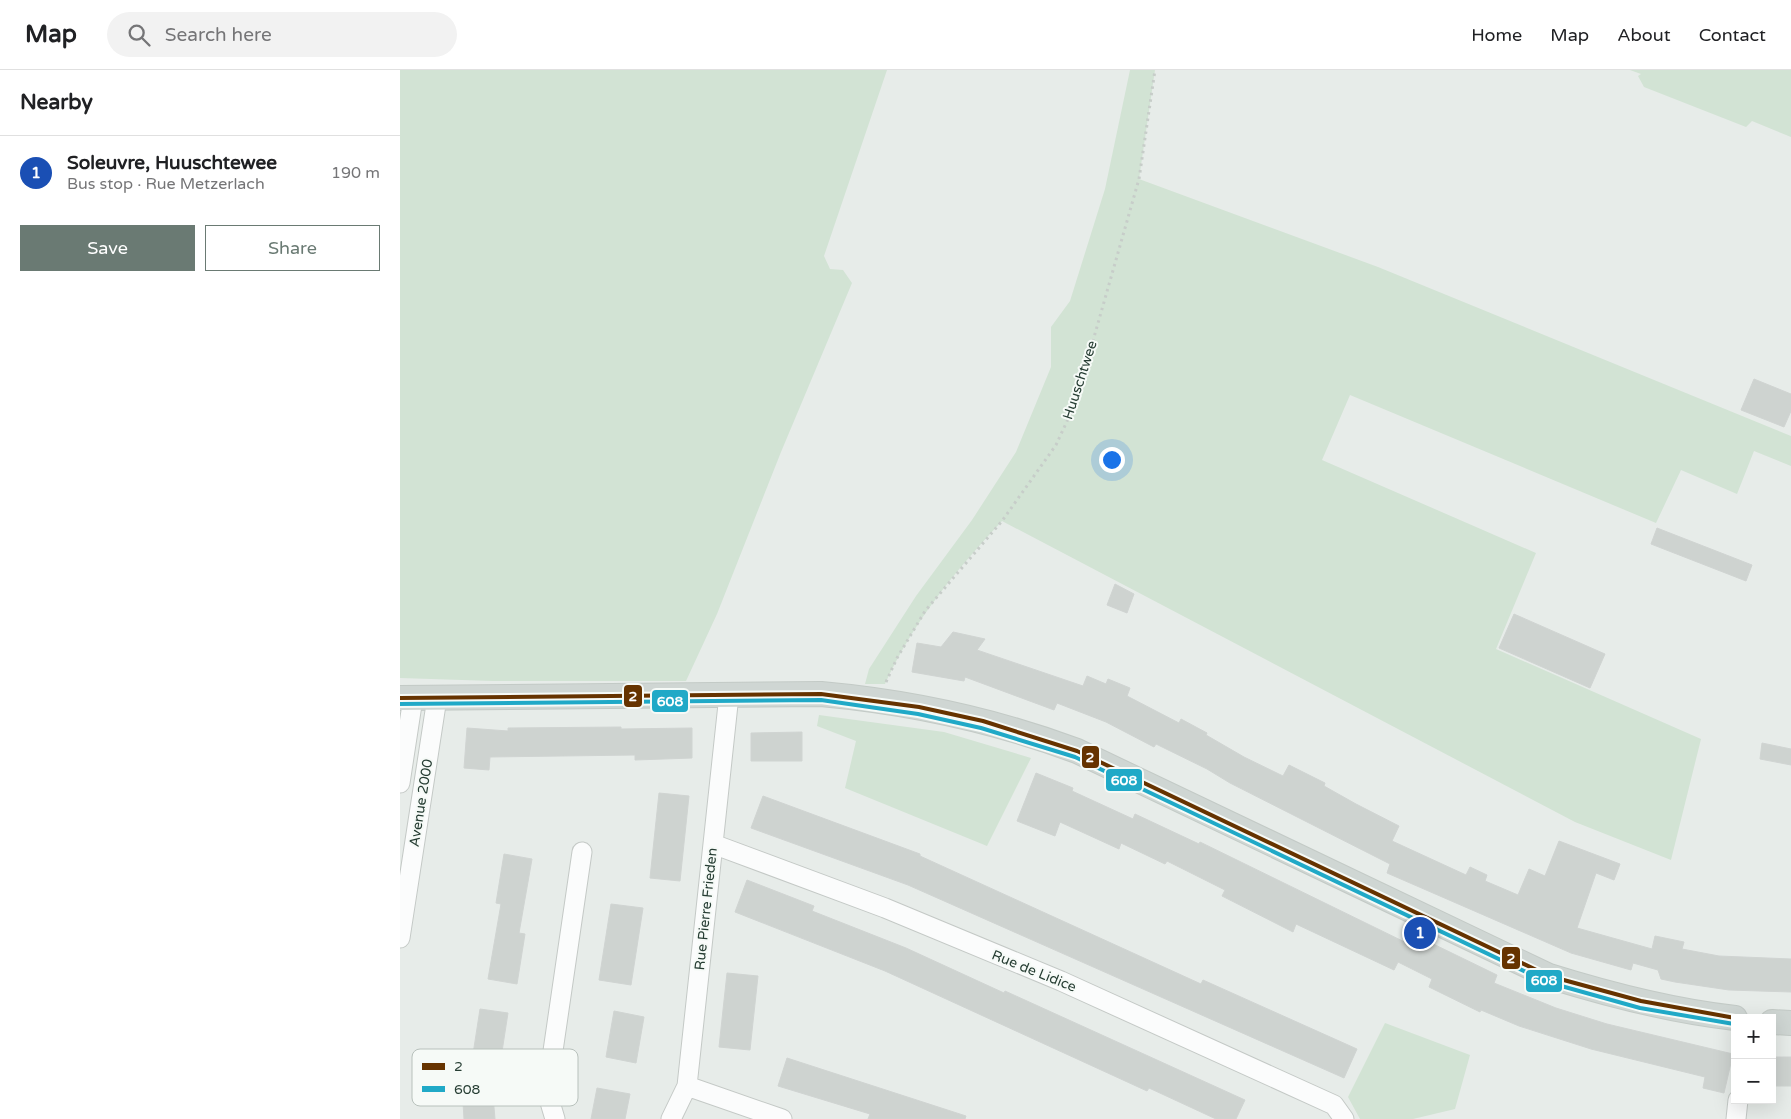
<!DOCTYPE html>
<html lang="en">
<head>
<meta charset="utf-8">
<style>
  :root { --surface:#fff; --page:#f2f2f2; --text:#202124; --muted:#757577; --line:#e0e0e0; --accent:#6a7a73 }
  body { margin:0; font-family:"Varela Round",sans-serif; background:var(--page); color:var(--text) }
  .controls { position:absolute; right:15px; bottom:15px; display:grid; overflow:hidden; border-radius:0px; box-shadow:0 5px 20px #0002 }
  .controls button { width:45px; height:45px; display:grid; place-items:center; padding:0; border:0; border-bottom:1px solid var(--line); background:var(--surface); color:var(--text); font:25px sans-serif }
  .you { position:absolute; left:711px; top:389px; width:18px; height:18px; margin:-12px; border:4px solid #fff; border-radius:50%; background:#1a73e8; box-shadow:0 0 0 8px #1a73e833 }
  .badge { display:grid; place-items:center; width:32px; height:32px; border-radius:50%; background:var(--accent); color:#fff; font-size:16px; font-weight:700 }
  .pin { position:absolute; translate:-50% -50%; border:2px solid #fff; box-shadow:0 1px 5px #0006 }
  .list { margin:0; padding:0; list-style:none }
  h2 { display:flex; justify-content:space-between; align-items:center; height:65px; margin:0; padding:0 20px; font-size:21px }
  h2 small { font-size:16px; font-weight:400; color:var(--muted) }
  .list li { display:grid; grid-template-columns:32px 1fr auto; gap:15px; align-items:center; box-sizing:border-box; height:75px; padding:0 20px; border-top:1px solid var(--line) }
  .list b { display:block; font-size:19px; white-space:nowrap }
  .list p { margin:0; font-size:16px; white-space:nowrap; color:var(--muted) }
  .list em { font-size:16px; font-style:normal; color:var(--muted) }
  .actions { display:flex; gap:10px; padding:15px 20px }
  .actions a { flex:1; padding:11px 0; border:1px solid var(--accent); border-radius:0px; text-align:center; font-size:18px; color:var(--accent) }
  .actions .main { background:var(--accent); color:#fff }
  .icon { flex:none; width:28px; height:28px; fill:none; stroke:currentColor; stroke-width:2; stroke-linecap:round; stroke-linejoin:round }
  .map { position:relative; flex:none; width:1391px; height:1049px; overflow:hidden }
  header { display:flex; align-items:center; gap:30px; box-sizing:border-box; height:70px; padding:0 25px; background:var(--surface); border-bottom:1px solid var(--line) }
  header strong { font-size:24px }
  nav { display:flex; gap:28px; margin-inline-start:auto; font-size:18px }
  .search { width:350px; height:45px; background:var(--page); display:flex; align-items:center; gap:12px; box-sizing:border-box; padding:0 18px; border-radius:28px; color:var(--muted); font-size:19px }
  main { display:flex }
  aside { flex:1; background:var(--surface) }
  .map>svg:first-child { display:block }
</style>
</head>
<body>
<header>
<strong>Map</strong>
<div class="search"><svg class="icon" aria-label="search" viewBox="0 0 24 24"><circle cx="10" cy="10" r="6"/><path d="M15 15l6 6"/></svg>Search here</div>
<nav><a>Home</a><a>Map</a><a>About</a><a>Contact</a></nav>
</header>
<main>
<aside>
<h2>Nearby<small></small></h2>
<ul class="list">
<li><span class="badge" style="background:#1a4fb4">1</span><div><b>Soleuvre, Huuschtewee</b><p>Bus stop · Rue Metzerlach</p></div><em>190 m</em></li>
</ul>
<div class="actions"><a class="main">Save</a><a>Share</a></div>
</aside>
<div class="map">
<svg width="1391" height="1049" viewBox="0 0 1391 1049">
  <rect width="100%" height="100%" fill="#e7ece9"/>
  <path fill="#d2e3d4" d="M0,0h487l-63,186 6,13 13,1 9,13 -71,169 -64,162 -31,67h-193l-93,-3z
    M730,0h25l-16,109 239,88 413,169v30l-37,-15 -17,43 -56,-24 -25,53 -306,-128 -28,65 214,93 -40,96 205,90 -30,121 -96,-38 -573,-301c-46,49 -89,101 -117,163h-20l4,-15 47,-73 56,-76 44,-68 35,-85v-40l19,-26 35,-112z
    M1230,0h161v67l-39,-16 -6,6 -102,-40 -6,-11 3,-2z
    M419,645l125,17 87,26 -44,88 -142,-58 11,-47 -39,-15z
    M985,953l85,32 -15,54 -42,10h-53l-12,-22z"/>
  <path fill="#ced3d0" stroke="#d0d4d2" d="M1354,309l37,15v17l-7,16 -43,-17z
    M1257,458l95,37 -6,16 -95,-37z
    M715,514l19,10 -7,19 -20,-8z
    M1114,544l91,40 -15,34 -91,-40z
    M553,562l32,7 -8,11 106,36 4,-10 19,8 2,-5 22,9 -3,8 52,27 2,-4 26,14 -1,2 38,22 39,19 6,-11 36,18 -1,3 32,18 43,22 -7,15 74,34 4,-8 17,8 -2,6 33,14 11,-26 16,7 14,-35 61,23 -6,16 -18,-7 -19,55 75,21 3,-13 29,6 -2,7 37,7 72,3v33l-62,-2 -54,-8 -14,-3 -3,-9 -25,-7 -2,7 -60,-17 -184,-80 3,-9 -160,-81 -23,-14 -51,-25 -2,3 -48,-25 -49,-19 -3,7 -89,-33 -1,4 -52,-9 5,-29 24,4z
    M221,657v2l71,-1v30l-57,2v-5l-145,2 -1,13 -25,-2 3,-40 41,3v-3z
    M402,662v29h-51v-28z
    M1362,673l29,6v16l-31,-6z
    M636,703l37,15 -1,3 61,28 2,-5 64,30 1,-2 221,108 4,-10 72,35 -3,8 62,25 51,16 126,30 -9,39 -21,-5 2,-11 -114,-28 -72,-23 -38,-16 -1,2 -51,-25 3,-8 -34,-17 -4,8 -98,-46 -3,8 -71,-36 3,-6 -58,-29 -2,3 -44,-21 -2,6 -59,-27 -5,14 -38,-15z
    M259,723l30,3 -9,85 -30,-3z
    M363,726l157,58v2l281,128 2,-4 154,69 -13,29 -436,-193 -157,-57z
    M104,784l28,5 -13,74 6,1 -8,50 -29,-5 13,-75 -5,-1z
    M347,810l67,26 -2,5 94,37 98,45 1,-2 240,109 -9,19h-20l-67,-31 -2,3 -262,-120 -150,-59z
    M211,834l32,4 -12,77 -32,-5z
    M327,903l31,3 -8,74 -31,-3z
    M80,939l28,4 -7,45 -28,-4z
    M214,941l30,6 -8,46 -30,-6z
    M1372,987h19v29h-19z
    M387,988l179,58 -1,3h-97l2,-5 -92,-28z
    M92,1014l3,35h-31l-2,-33z
    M197,1018l33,6 -5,25h-34z"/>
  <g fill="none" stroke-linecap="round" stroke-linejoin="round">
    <g stroke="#c4c9c6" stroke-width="21">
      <path id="minor" d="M0,713l13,-85
        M313,774l172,64 176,73 273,124 10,14
        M0,868l37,-240
        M287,1016l95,33
        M155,1049l-8,-27 35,-240
        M271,1049l16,-33 42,-391
        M1336,1049l2,-19"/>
    </g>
    <g stroke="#c3cac6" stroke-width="26">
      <path id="major" d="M0,628l421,-4c88,8 173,26 256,57l472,225c61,19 122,35 186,42
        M1372,952l19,1"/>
    </g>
    <path stroke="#c7cdc9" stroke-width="3" stroke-dasharray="2.5 4" stroke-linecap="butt" d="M486,612l11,-24 28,-47 77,-90 54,-76 19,-41 64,-225 16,-109"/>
    <use href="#minor" stroke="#fbfcfc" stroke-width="19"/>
    <use href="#major" stroke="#cfd6d3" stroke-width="24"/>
    <g stroke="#f6faf7" stroke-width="8">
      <path id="bus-1" d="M0,628l421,-4 98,13 64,14 94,30 472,225 92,25 94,17"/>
    </g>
    <g stroke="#f6faf7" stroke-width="8">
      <path id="bus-2" d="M0,634l421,-4 97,14 63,14 94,29 472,225 93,26 94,16"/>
    </g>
    <use href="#bus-1" stroke="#630" stroke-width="4"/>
    <use href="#bus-2" stroke="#20a9c7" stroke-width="4"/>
  </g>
  <g text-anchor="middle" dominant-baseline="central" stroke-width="4" stroke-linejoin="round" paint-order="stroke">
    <g font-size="14" fill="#263d33" stroke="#f6faf7">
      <text transform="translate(680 310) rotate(-72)">Huuschtwee</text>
      <text transform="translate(21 733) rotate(-81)">Avenue 2000</text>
      <text transform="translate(306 839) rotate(-84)">Rue Pierre Frieden</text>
      <text transform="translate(634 901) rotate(22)">Rue de Lidice</text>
    </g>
  </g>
  <rect x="12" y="979" width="166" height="57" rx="8" fill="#f6faf7" stroke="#b8c1bc" stroke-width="1"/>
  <rect x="22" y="993" width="23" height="7" fill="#630"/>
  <rect x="22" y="1016" width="23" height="6" fill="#20a9c7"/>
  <g font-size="14" fill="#263d33">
    <text x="54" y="1001">2</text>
    <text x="54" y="1024">608</text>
  </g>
  <g stroke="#f6faf7" stroke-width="2">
    <rect x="223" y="614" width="20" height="24" rx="5" fill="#630"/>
    <rect x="251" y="619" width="38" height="24" rx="5" fill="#20a9c7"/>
    <rect x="681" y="675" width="19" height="24" rx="5" fill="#630"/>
    <rect x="705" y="698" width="38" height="24" rx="5" fill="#20a9c7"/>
    <rect x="1101" y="876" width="20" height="24" rx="5" fill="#630"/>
    <rect x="1125" y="899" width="38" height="24" rx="5" fill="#20a9c7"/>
  </g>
  <g font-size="14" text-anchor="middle" font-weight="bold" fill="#fff">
    <text x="233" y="631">2</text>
    <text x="270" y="636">608</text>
    <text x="690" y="692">2</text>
    <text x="724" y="715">608</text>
    <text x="1111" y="893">2</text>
    <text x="1144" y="915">608</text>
  </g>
</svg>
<div class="controls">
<button>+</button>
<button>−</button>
</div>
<div class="you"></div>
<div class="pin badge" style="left:1020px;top:863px;background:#1a4fb4">1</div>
</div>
</main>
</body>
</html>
